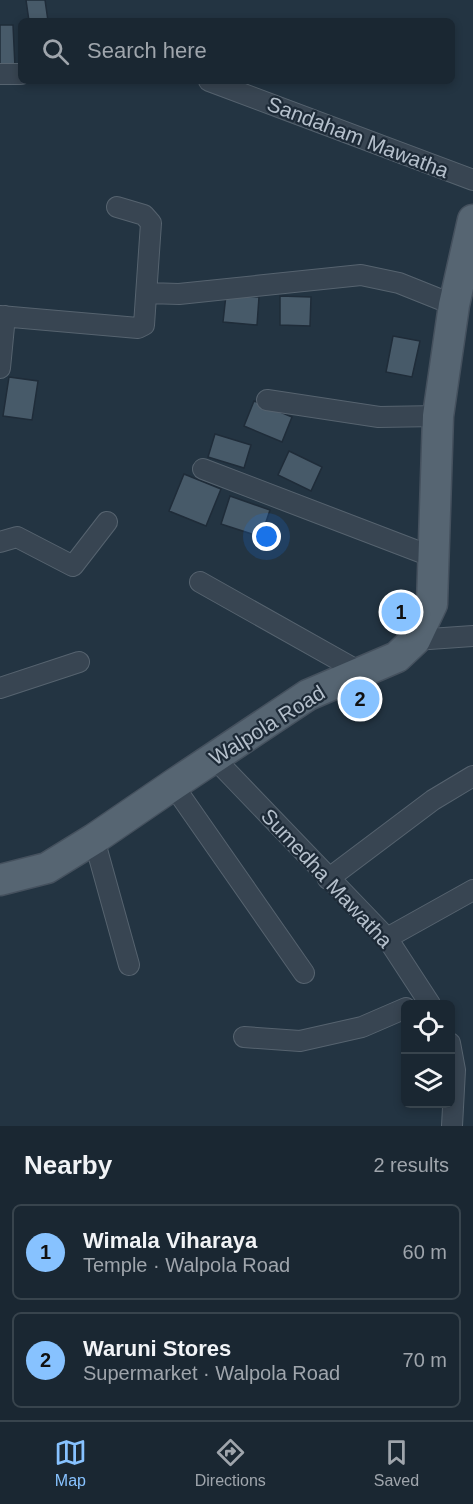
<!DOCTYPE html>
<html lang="en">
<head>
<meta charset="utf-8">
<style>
  :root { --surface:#1a2732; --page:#232f3a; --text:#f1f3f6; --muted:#9fa5ac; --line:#38444d; --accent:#87c2ff }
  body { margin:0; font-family:Arial,sans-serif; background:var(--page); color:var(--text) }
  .controls { position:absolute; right:18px; bottom:18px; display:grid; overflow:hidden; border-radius:9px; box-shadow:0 3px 9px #0003 }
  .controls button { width:54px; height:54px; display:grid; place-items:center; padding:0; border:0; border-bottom:2px solid var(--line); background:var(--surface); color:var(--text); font:30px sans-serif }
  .you { position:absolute; left:267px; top:537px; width:21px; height:21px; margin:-15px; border:4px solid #fff; border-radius:50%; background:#1a73e8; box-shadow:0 0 0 9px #1a73e833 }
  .badge { display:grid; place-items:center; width:39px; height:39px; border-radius:50%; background:var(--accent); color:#111; font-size:20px; font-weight:700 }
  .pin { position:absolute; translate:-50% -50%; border:3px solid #fff; box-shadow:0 2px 6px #0006 }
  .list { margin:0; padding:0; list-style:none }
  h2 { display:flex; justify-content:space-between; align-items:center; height:78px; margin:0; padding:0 24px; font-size:26px }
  h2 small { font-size:20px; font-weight:400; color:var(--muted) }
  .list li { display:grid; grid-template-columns:39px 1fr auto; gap:18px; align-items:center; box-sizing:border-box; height:96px; margin:0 12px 12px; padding:0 12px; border:2px solid var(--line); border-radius:9px }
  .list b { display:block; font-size:22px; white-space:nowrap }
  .list p { margin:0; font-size:20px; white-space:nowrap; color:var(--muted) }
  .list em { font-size:20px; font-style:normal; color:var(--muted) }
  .icon { flex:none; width:33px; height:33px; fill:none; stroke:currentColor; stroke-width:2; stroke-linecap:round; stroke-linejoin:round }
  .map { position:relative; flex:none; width:473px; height:1126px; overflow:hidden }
  .search { position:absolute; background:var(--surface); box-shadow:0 3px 9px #0003; left:18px; right:18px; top:18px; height:66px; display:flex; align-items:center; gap:15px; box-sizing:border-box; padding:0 21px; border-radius:9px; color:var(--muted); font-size:22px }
  .sheet { height:294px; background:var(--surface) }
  nav { display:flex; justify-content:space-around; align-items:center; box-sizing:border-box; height:84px; border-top:2px solid var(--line); background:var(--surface); font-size:16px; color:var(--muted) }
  nav a { display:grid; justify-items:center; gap:3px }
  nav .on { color:var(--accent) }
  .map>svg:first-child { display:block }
</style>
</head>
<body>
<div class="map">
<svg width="473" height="1126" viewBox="0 0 473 1126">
  <rect width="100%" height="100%" fill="#233442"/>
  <path fill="#475a69" stroke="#1f2c39" stroke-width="1.5" d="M26,0h19l3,21h-19z
    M0,25h13l2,42h-15z
    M226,295l33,2 -2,28 -34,-3z
    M280,296l31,1 -1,29 -30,-1z
    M393,336l27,5 -8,36 -26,-5z
    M9,377l29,4 -6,39 -29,-4z
    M254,401l38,16 -10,25 -38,-16z
    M215,434l36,11 -7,23 -36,-11z
    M289,451l33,16 -11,24 -33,-16z
    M184,474l37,15 -15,37 -37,-15z
    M230,496l40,14 -9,27 -40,-13z"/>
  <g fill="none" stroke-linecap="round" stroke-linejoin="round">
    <g stroke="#56636f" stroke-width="22">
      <path id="street" d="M0,74h21
        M209,81l264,99
        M147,293l32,1 182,-19 38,8 55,22
        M0,316l138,12 6,-3 7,-102 -7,-8 -27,-8
        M0,368l5,-52
        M267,400l112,17 59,-1
        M203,469l230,88
        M0,542l17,-5 56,29 34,-44
        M200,582l160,90
        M415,640l58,-4
        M0,688l79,-26
        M214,758l173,180 43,66
        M173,785l131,188
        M94,839l35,126
        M328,879l105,-79 40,-24
        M387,938l86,-48
        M244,1037l56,4 62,-14 44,-19
        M450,1043l5,27 -3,56"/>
    </g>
    <g stroke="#45515e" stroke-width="33">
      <path id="primary" d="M0,880l47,-12 47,-29 79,-54 135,-90 89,-38 18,-17 17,-36 6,-188 16,-111 19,-85"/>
    </g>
    <use href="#street" stroke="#384552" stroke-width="20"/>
    <use href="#primary" stroke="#566572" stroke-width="30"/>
  </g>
  <g text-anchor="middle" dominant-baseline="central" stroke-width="4.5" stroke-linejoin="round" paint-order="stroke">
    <g font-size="21" fill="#b5c0cc" stroke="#1d2a37">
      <text transform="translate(358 137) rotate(21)">Sandaham Mawatha</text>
      <text transform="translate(267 725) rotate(-32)">Walpola Road</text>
      <text transform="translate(327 878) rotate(47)">Sumedha Mawatha</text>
    </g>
  </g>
</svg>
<div class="controls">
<button><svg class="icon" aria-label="locate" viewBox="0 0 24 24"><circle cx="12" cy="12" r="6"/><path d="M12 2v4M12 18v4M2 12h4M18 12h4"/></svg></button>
<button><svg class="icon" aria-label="layers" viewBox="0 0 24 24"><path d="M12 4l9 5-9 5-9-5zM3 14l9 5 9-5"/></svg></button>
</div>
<div class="you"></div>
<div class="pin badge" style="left:401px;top:612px">1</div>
<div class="pin badge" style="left:360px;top:699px">2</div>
<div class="search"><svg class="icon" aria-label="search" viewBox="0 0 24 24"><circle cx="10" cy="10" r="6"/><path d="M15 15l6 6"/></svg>Search here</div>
</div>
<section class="sheet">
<h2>Nearby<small>2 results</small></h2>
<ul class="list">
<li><span class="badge">1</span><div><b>Wimala Viharaya</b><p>Temple · Walpola Road</p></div><em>60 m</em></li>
<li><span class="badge">2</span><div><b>Waruni Stores</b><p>Supermarket · Walpola Road</p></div><em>70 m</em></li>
</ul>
</section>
<nav>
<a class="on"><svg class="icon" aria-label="map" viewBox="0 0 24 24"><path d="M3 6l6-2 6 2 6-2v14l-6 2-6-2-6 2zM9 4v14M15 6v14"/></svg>Map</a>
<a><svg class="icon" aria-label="directions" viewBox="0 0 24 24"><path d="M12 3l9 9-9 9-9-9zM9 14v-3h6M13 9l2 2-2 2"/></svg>Directions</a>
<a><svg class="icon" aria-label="saved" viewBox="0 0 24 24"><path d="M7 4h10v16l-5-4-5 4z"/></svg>Saved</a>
</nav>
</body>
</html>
